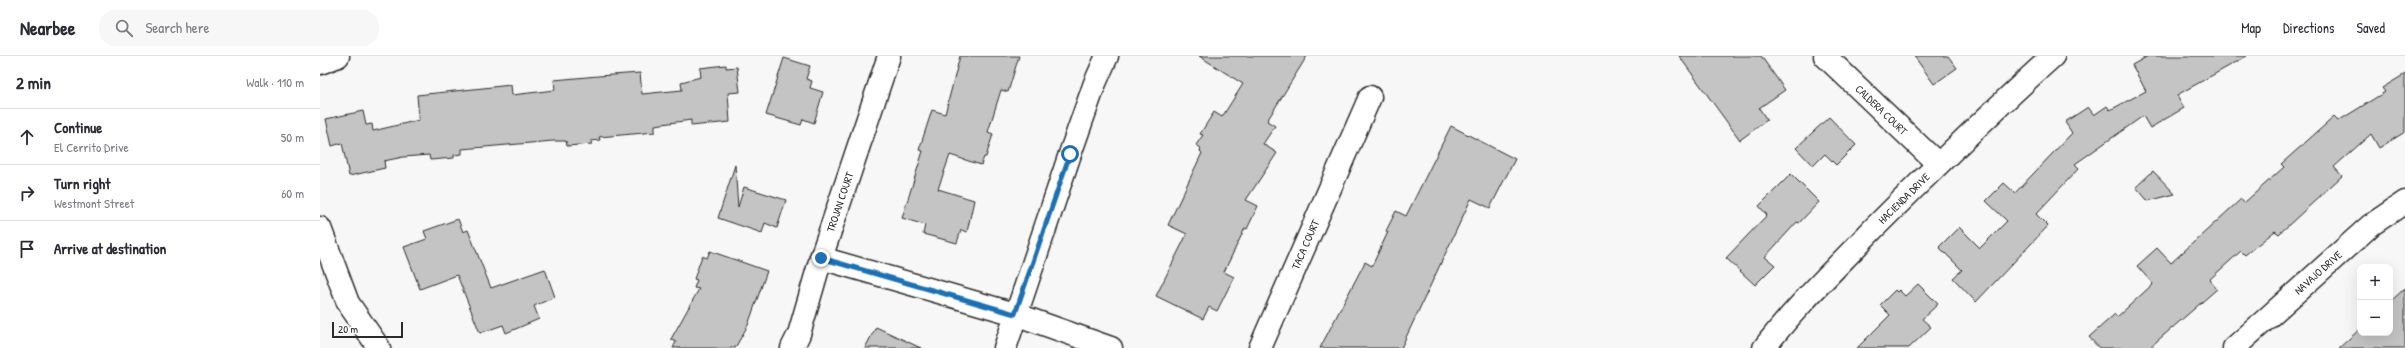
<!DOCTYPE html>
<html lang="en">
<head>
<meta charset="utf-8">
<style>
  :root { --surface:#fff; --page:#f7f7f7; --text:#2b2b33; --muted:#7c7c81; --line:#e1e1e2 }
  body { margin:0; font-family:"Patrick Hand",sans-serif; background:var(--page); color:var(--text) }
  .controls { position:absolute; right:12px; bottom:12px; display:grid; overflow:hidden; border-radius:8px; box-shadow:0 4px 16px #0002 }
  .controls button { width:36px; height:36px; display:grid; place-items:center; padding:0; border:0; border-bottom:1px solid var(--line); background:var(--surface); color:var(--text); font:20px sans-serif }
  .scale { position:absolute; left:12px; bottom:10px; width:71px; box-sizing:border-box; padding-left:4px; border:2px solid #2b2b2b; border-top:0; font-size:11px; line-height:14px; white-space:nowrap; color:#2b2b2b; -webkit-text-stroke:3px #fff; paint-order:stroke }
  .stop { position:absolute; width:12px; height:12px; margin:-9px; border:3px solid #1f6fb2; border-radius:50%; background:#fff }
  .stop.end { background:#1f6fb2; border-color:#fff; box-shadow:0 1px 4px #0008 }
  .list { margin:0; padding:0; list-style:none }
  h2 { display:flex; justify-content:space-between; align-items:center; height:52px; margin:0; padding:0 16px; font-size:17px }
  h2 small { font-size:13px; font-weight:400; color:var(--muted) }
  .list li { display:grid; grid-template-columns:26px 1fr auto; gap:12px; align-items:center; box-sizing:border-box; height:56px; padding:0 16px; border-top:1px solid var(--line) }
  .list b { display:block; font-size:15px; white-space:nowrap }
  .list p { margin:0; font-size:13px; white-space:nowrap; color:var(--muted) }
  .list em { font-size:13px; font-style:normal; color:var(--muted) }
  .icon { flex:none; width:22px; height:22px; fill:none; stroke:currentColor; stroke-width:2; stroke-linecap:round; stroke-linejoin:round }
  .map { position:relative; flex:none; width:2085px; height:292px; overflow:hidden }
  header { display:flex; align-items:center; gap:24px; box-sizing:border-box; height:56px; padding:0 20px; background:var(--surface); border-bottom:1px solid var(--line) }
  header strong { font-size:19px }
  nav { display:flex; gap:22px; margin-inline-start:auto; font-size:14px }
  .search { width:280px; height:36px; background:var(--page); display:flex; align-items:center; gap:10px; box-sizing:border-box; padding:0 14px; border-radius:16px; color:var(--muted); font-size:15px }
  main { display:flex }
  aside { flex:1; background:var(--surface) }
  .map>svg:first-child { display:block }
</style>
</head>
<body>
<header>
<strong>Nearbee</strong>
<div class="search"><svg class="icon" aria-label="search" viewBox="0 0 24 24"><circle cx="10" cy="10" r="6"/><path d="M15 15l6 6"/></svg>Search here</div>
<nav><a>Map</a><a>Directions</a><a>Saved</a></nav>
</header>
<main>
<aside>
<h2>2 min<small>Walk · 110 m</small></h2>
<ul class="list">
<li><svg class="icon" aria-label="ahead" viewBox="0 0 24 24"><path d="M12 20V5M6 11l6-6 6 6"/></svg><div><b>Continue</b><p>El Cerrito Drive</p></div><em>50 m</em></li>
<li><svg class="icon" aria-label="right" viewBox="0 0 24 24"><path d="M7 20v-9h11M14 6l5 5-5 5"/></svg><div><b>Turn right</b><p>Westmont Street</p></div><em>60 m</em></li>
<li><svg class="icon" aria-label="arrive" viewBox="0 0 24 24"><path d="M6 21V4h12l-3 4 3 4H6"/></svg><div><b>Arrive at destination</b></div></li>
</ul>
</aside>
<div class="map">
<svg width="2085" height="292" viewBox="0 0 2085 292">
  <rect width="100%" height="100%" fill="#f7f7f7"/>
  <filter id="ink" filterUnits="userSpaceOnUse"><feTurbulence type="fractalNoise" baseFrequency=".025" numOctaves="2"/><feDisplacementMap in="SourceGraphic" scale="8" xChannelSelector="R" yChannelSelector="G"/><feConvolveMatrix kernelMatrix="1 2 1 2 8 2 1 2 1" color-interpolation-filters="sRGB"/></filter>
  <g filter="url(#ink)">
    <path fill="#c4c4c4" stroke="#2b2b2b" d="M640,0h59l-11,36 -7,-2 -13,42 5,2 -7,23h-2l-3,8 -31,-10 -12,34 36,11 -7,32 -6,-2 -4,13 -34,-9 2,-9 -23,-7 21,-67 -4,-1 13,-40 13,4z
      M879,0h108l-40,65 8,5 -12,18 14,9 -31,47 12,6 -11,23 -2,-1 -21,44 10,5 -17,34 -8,-4 -6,12 -47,-23 31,-62 -19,-9 34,-72 -2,-2 1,-3 -5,-3 7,-10 -3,-1 14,-22 8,5 21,-33z
      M1359,0h82l24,34 -26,18 8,12 -27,20z
      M1594,0h34l9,12 -23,16z
      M1828,0h99l-70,39 7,13 -34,20 -7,-12 -68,48 4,4 -43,46 12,12 -72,76 -23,-24 9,-8 -23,-23 20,-20 21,21 27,-27 -21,-20 18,-18 11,10 57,-60 -7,-11 23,-15 6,8 13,-9 3,4 36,-19 -14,-26z
      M464,2l26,8 -4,13 6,2 -2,7 13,4 -9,31 -11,-4 -2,6 -35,-10z
      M406,9v3l11,-1 3,25 -12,1 2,29 -39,4v-6l-36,5v7l-56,5 1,3 -9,1 1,3 -25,2 -1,-5h-13l-91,8v5l-8,1v3l-24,2 -1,-5 -26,2 -19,4 1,7 -36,8 -7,-33 -10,3 -6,-27 37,-8 3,14 6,-1 1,7 46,-11 -2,-25 94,-10 1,10 43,-5 -1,-10 44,-4 42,-3 2,21 40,-4 -1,-8 20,-5 -1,-9z
      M2085,18v58l-26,16 -8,-14 -37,33 8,9 -63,58 -4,-3 -30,24 -4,-4 -32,29 8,9 -68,59h-50l-10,-11 26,-23 2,3 36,-33 -16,-18 20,-18 14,15 70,-64 3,4 40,-36 -3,-3 53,-47 4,4 47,-29 -3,-4z
      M1509,61l27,28 -20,20 -11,-11 -12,12 -17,-18z
      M1131,70l64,33 -25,49 -19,-9 -70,149h-81l45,-86 7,4 16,-34 -2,-1 10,-20 10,5z
      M415,109l3,42 6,-20 42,13 -9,28 -12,-5 -3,10 -44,-15z
      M1833,115l22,23 -27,7 -12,-14z
      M1471,118l28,28 -20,21 -2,-1 -32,35 10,8 -20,20 -29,-27 41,-43 -8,-9z
      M138,163l5,13 5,-2 23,58 54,-19 10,28 -21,9 5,13 -33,14 -3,-8 -23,8 -23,-58 -37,14 -16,-42 23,-8 -3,-8z
      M390,195l57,20 -19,54 -13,23h-62l3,-6 -5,-3 28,-50 -5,-1 3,-8 -3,-1 8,-23 5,2z
      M1598,228l20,20 -16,15 9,8 -22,21h-52l33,-33 -10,-10 15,-15 2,2 2,-2 6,6z
      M2085,232v60h-66l21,-19v4h30v-31z
      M556,271l45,21h-56z"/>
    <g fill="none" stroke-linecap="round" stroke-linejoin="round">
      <g stroke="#2b2b2b" stroke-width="25">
        <g id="minor">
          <path id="s1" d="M1505,0l113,108"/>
          <path d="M0,7l18,-7"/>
          <path d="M0,172l28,75 31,45"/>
          <path d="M501,202l194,56 96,34"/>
          <path id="s2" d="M472,292l7,-14 22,-76 68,-202"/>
          <path id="s3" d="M940,292l110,-251"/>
          <path id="s4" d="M1444,292c32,-42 71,-79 108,-118 59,-59 119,-118 181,-174"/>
          <path id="s5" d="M1914,292l137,-123 34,-23"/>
        </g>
      </g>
      <g stroke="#2b2b2b" stroke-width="25">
        <path id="tertiary" d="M685,292l65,-194 25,-71 12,-27"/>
      </g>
      <use href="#minor" stroke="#fff" stroke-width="22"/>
      <use href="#tertiary" stroke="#fff" stroke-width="22"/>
    </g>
  </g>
  <g fill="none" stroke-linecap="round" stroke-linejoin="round" filter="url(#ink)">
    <path stroke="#1f6fb2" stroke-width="5" d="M501,202l194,56 55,-160"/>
  </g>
  <g text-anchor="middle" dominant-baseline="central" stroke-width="3.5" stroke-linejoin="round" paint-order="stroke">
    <g font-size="11" fill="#2b2b2b" stroke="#fff">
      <text stroke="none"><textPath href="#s1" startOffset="78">CALDERA COURT</textPath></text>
      <text stroke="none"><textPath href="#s4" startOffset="205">HACIENDA DRIVE</textPath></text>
      <text stroke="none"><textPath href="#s2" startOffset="154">TROJAN COURT</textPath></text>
      <text stroke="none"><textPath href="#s3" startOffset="113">TACA COURT</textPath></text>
      <text stroke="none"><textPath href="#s5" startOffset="113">NAVAJO DRIVE</textPath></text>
    </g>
  </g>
</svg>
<div class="controls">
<button>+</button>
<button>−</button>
</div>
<div class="scale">20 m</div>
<div class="stop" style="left:750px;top:98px"></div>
<div class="stop end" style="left:501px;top:202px"></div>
</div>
</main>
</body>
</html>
